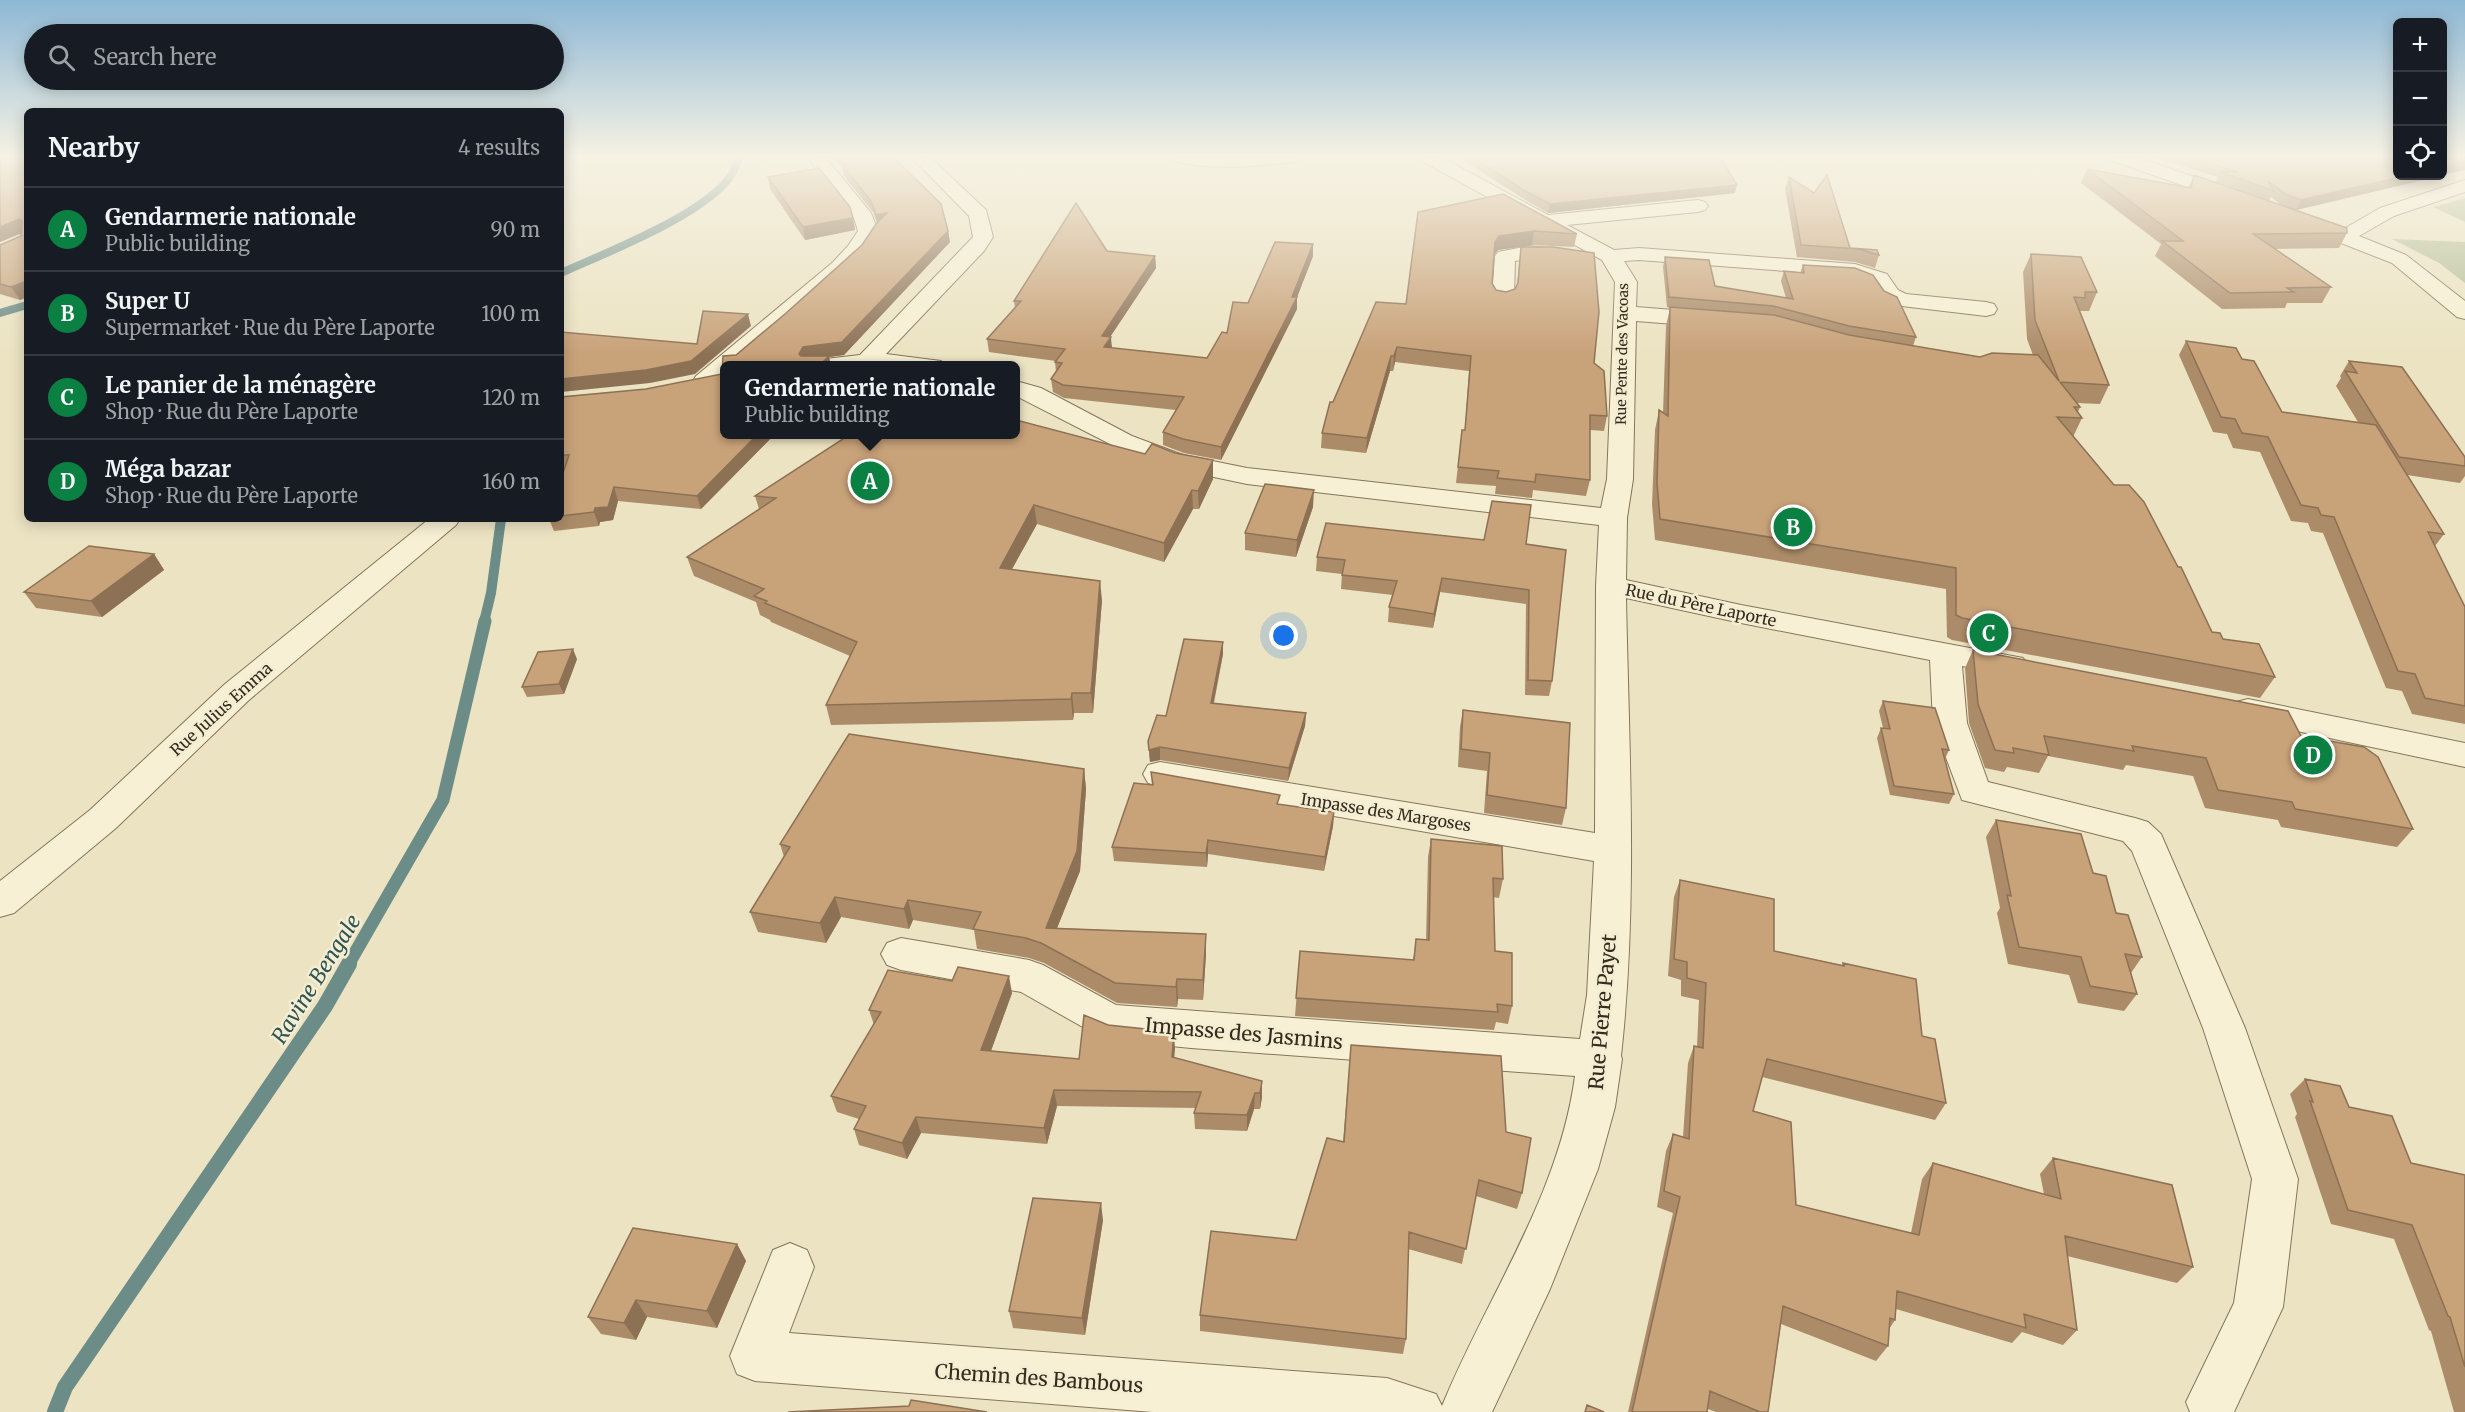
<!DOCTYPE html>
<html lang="en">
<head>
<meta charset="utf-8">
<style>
  :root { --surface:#171b24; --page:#242831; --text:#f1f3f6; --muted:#9ea1a6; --line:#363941; --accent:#0b8043 }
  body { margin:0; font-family:Merriweather,serif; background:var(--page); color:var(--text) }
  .controls { position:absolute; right:18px; top:18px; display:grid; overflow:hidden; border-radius:9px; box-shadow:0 3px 15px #0003 }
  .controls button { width:54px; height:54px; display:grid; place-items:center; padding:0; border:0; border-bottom:2px solid var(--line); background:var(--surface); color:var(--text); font:30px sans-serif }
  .you { position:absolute; left:1284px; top:636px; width:21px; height:21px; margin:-15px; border:4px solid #fff; border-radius:50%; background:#1a73e8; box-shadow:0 0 0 9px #1a73e833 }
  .badge { display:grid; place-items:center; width:39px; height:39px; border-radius:50%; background:var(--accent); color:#fff; font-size:20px; font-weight:700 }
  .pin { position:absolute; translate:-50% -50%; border:3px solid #fff; box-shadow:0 2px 6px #0006 }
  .popup { position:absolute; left:720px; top:361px; width:300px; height:78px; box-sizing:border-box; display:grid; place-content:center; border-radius:9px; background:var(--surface); filter:drop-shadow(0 2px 4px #0005); font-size:20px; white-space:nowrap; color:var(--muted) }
  .popup b { font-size:22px; color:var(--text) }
  .popup::after { content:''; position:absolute; left:50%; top:100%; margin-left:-12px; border:12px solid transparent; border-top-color:var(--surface) }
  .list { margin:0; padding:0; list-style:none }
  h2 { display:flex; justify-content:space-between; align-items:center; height:78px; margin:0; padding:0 24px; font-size:26px }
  h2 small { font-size:20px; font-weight:400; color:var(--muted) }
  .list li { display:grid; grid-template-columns:39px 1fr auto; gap:18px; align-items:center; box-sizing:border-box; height:84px; padding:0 24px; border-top:2px solid var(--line) }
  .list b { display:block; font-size:22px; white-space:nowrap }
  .list p { margin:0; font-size:20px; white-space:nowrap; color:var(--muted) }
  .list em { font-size:20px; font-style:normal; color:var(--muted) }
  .icon { flex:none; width:33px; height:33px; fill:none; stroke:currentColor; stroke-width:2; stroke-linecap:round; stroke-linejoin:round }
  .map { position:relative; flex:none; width:2465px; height:1412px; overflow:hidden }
  .search { position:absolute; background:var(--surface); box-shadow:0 3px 15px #0003; left:24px; top:24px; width:540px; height:66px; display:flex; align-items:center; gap:15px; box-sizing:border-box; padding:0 21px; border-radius:33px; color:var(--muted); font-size:22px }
  .panel { position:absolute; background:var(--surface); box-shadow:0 3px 15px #0003; left:24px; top:108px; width:540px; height:414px; border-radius:9px }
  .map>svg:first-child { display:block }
</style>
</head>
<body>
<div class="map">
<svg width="2465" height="1412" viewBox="0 0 2465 1412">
  <rect width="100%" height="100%" fill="#ece3c2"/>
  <path fill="#b5be95" d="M2465,198v24l-32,-15z
    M2392,239l73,3v41l-26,-20z"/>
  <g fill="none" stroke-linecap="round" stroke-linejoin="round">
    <path stroke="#6c8c87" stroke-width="8" d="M561,273c44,-20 146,-59 171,-99 3,-5 5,-12 8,-17
      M0,313l27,-8"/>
    <path stroke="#6c8c87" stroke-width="10" d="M484,622l7,-29 10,-74"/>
    <path stroke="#6c8c87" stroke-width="13" d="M348,965l95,-165 42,-179"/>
    <path stroke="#6c8c87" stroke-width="16" d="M55,1412l10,-25 260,-381 24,-42"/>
    <g stroke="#85755a" stroke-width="2">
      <path id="street" d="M807,157h18l46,56 7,18 -15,24 -16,16 -109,95h-14v11c-9,8 -15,12 -28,9l-3,-5 3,-5 136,-113 16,-17 10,-15 -4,-13z
        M911,157h19l56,53 7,27 -9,14 -98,103 55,7 4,5h-141l4,-5 52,-6 113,-118 -4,-21z
        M1171,157h132l-3,4 -6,1c-41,4 -80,9 -120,-1z
        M1419,157h22l107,58 150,-15 7,2 3,4 -3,4 -7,2 -131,13 47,25 25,-2 216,16 32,10 11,16 8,4 80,8 8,2 3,5 -3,5 -8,2 -93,-11 -11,-5 -11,-17 -19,-7 -213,-16 -15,1 13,21 -1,25 76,6 8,2 3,5 -3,5 -8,2 -76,-6 -3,158 -6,39 -1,62 115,25 282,53 5,7 -5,7 -11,3 -50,-9 5,57 21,59 147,36 13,4 13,12 84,194 53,151 -15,128 -49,105h-44l-4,-10 48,-99 18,-124 -49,-151 -71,-177 -9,-10 -161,-41 -29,-77 -3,-63 -189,-37 -115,-25c3,153 12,306 -5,458l1,3 -7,48 -17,62 -48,120 -58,123h-339l-398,-31 -18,-7 -7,-18 43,-106 17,-7 17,7 7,17 -25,66 598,45 49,16 6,12c45,-110 117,-210 133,-330l-384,-28 -81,-8 -15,-6 -74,-42 -120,-22 -14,-5 -6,-11 6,-11 14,-5 128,22 14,5 73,40 464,34 7,-44 7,-134 -434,-75 -12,-3 -5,-9 5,-9 12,-3 435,71 1,-247 3,-61 -352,-41 -71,-15 -62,-23 -98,-50v-15l25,7 91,48 51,19 64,13 354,40 6,-29 8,-197 -13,-22 -180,-99z
        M2110,157h26l105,36 3,4 -3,4h-14l-114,-40z
        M2465,180v12l-71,24 -35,20 47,19 59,46v18l-8,-2 -65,-54 -97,-38 -3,-4 3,-4h14l33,13 38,-22z
        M1529,246l43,5 3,4 -3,4c-18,5 -38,-2 -57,2l-1,36 -3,5 -8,2 -8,-2 -3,-5 3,-41 3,-4z
        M429,519h31l-4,6 -207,175 -133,128 -102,85 -14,4v-36l90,-71 135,-126z
        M2248,699l217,44v24l-229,-49 -5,-8 5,-8z"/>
    </g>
    <use href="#street" fill="#f7f0d4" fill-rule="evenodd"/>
  </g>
  <path fill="#ac8b68" d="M0,157h27v140l-7,3 -20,-6v-49l21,-9 1,-3 -22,9z
    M832,157h61l48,47 7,27 2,11 -106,113 -15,2 2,9h-107v69h50l-73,74 -83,-8 -5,19 -13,2 -1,4 -45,5 -5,-12h12v-40l4,-11h-4v-71l85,-8 76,-15 1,-18 13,-1 49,-41 77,-69 15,-22 -4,-11 -29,-36 -2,-8z
    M1458,157h262l15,36 -187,20 -24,-14z
    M2154,157h243v19h43l-144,34 51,23 -8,15 -65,1 57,38 -9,16h-35l-2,5 -63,1 -67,-53 6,-12 -80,-61 6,-14 101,19 6,-13 87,30 -10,-8 -2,4 -53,-19 2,-5z
    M768,177l85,41 2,12 -50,10 -35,-51z
    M1789,177l61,71 27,2 2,5 -4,13 -20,-6 -58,-5 -12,-68z
    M1418,212l159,22 -3,13 -42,-2 -34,5 -4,5 -2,28 4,7 10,2 9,-3 2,-4 4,-38 73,116 13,53 -3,15 -14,-1v50l-4,16 -53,-6 -1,8 -37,-4 1,-8 -40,-3 6,-53h3l4,-59 -74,-9 -2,9h-3l-24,82 -45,-5 1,-15 84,-129z
    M1313,244v12l-16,41v12l-76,151 -37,-7 -21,-8v-13l13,-22 -112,-12 -11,-6 -2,-13 5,-7 -1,-10 1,-1 -67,-9 -2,-13 28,-31 -1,-7 93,-50 48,5 1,12 -46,69 2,11 95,10 20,-25 21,-30z
    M2031,254l66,38 -8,19h-9l29,74 -9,19 -23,-1 3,4 -2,5 4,6 -9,19 139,195 63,45 -15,21 -308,-58 -5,-3 -1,-48 -291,-49 -3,-36 3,-74 4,-20 4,3 3,-87 4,-18 -3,-1 -4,-40 2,-10 50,29 71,12 -5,-17 3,-10 16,2 3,-8 113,72 -3,9 67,11 53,-2 -6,-16 -4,-67z
    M2186,341l56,18 40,53 76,10 -22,-36 5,-8 -1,-2 9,-15 116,96v19l-5,7 -53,-8 37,59 -9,12 30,61v117l-53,-10 -10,-23 -16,-3 -63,-155 -12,-2 -3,-8 -17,-2 -31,-69 -27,-4 -6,-14 -14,-2 -34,-77z
    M1175,453l38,7v19l-14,30h-6l-29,53 -127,-38 -25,45 90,31 -9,113h-19l-1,7 -242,5 -5,-20 24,-49 -79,-34 -1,-2 -10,-5 -4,-13 -62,-26 -7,-19 72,-48 -4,-13 390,-42z
    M1313,507l-17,50 -51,-7v-17z
    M1484,540l42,4 26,137 -3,15 -24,-1 1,-91 -86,-12 -7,36 -45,-6 1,-15 4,-12 -52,-6 1,-15 -26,-3 1,-14z
    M154,554l10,16 -62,47 -66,-9 -12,-16z
    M1223,642v12l-9,49 92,10 -1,13 -17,55 -128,-21 -10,2 -2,-21 18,-25z
    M1973,650l328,86 112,93 -16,18 -116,-20 -3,-7 -73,-12 -12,-32 -67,-11 -3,5 -75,-14 -9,17 -32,-6 -3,5 -19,-4 -16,-45 -4,-55z
    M577,659l-13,35 -37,3 -5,-10z
    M1883,701l66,49 -4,9 9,35 -5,10 -59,-9 -13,-57 4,-10h2l-4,-17z
    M1463,710l103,98 -4,17 -78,-12 3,-42 -29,-4 2,-40z
    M1084,769l2,20 -6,82 -23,57 149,6v20l-3,46 -25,-1 -1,8 -60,-4 -73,-40 -15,-5 -52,-9 -3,-19 -61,-10 -4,9 -68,-12 -15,26 -68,-11 -8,-20 34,-55 -4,-13z
    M1151,772l129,33 54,7 -1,14 -9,45 -116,-17 -1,13 -93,-6 -2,-14 40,-62z
    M1996,820l97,53 49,84 -11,16 6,21 -13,17 -46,-8 -9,-28 -61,-11 -11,-51 3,-5 -14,-71z
    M1431,839l72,40 -4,19 -6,-1 2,54 17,55 -4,18 -12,-2 -2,8 -199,-14 5,-65 113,9 3,-21 10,1 2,-83z
    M1680,880l94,71 68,14 1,-2 79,73 24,67 -11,17 -173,-43 -9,34 43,94 115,28 11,-54 11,-16 111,31 -4,-20 13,-16 140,109 -16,16 -110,-27 10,74 -14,15 -41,-13 -10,11 -116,-34 -1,11 -6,9 -1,17 -12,15 -95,-37 -13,88h-52l-8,-3 -1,3h-79l45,-199 -16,-6 9,-56 7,-17 10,3 5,-74 6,-17 3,1 2,-47 -18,-4v-16l-13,-4 6,-79z
    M1012,993l-21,58 88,8 29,-34 66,7v26l88,23v16l-2,12h-6l-7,22 -52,-2 -1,-16 2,-5 -139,-2 -10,38 -126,-11 -14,26 -48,-14 -5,-16 5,-10 -22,-7 -6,-16 43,-71 -5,-15z
    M1351,1045l155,87 16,61 -5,16 -41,-13 -14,68 -54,-15 -2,90 -3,15 -203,-23v-16l96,-75 47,-98z
    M2305,1079l44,28 62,56 54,12v237h-11l-23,-81 -2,-1 -35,-91 -63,-15 -36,-107 2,-3 -7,-20z
    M1103,1220l-18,115 -72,-7 -4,-17z
    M737,1244l9,17 -29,67 -70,-11 -11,23 -35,-6 -13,-17z"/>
  <path fill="#8c7155" d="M2465,161v9l-23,5v-9z
    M2404,176h36l-144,34 5,-10z
    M1737,185l-2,8 -187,20 2,-9z
    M887,213l-9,13 -2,-11z
    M853,218l2,12 -50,10 -2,-13z
    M19,219l7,12 -26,11v-15z
    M948,231l2,11 -106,113 -15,2 2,9h-12l-13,-6 -7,-6 4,-7z
    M1534,231l-2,14 -34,5 -5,6 2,-14 4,-6z
    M1313,244v12l-17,44 1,-3v12l-76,151v-13l71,-150z
    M1155,256l1,12 -54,81v-13z
    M27,281v16l-7,3 -9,-13z
    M748,314l3,12 -56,48 -45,9 -89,9v-13l130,-18z
    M1111,337l1,13 -8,-3z
    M1397,347l-2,15 -2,9 1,-15z
    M1391,356l-1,15 -24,82 1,-15z
    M757,435h17l-73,74 -4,-13z
    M1213,460v19l-14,30 -1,-18z
    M614,487l4,14 -5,19 -13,2 -1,4 -5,-14 1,-4z
    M1192,490l1,19 -29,53v-19z
    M1314,490l-1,17 -17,50 1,-17z
    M1034,505l3,19 -35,63 -2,-19z
    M154,554l10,16 -62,47 -11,-16z
    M1442,578l-2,14 -7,36 1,-14z
    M1100,581l2,19 -9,113 -2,-20z
    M1223,642v12l-12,61v-12z
    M573,649l4,10 -13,35 -5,-10z
    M1072,693l2,20 -1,7 -2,-21z
    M1306,713l-1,13 -17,55 1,-13z
    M1160,747v13l-10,2 -1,-12z
    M1084,769l2,20 -6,82 -31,77 -3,-20z
    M1334,812l-1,14 -9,45 1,-14z
    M1208,840v14l-1,13 -1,-14z
    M835,897l6,20 -15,26 -6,-20z
    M908,900l5,20 -4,9 -5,-20z
    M1206,934v20l-3,46v-20z
    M1009,976l3,17 -27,74 -4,-17z
    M1177,979l1,20 -1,8 -1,-20z
    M1174,1032l1,17 -2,25 -1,-17z
    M1262,1081v16l-2,12v-16z
    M1054,1090l3,16 -10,38 -3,-16z
    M1255,1093l-1,16 -7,22v-16z
    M916,1117l5,16 -14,26 -5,-16z
    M1101,1203l2,17 -18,115 -3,-17z
    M737,1244l9,17 -29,67 -10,-17z
    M636,1300l11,17 -11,23 -12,-17z"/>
  <path fill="#c8a279" stroke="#8c7155" stroke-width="1.5" d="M0,157h27v124l-16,6 -11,-3v-39l21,-9 1,-15 -3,-2 -19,8z
    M839,157h54l48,47 7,27 -106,111 -39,5 -4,7 2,2h28l-10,10h-95v69h33l-60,61 -83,-9 -6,20 -13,1 -1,4 -33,4v-37l8,-24h-8v-58l85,-8 76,-15 1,-18 13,-1 49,-41 77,-69 14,-21 11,-11 -11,2 -5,-14 -29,-36h4z
    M1472,157h248l17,28 -187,19 -25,-13z
    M2190,157h207v19h7l-103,24 -14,-5 -19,-14 6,10 -53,-19h17z
    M2442,157h23v4l-23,5z
    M819,168l31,39 3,11 -50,9 -35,-50z
    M2087,169l104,19 3,-13 153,53v5l-94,1 78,53 -44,1 7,4 -64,1 -68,-52h21z
    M1827,175l23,73 27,2 2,5 -20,-6 -58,-4 -12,-68 25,16z
    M1503,194l74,40 -43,-3 -35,5 -4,6 -3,41 4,7 10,2 9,-3 3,-6 3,-36h32l41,6 5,59 -5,51 10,8 3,45 -17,-1v65l-54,-6 -1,8 -38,-4 2,-7 -41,-4 4,-37h3l6,-74 -74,-9 -3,9h-3l-24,82 -45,-5 8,-31h3l43,-100 30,2 12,-92z
    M1076,203l31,48 48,5 -53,80 9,1 -7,10 103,11 15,-26 5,1 6,-31 15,1 27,-61 38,2 -21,53h5l-76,150 -38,-8 -20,-7 21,-35 -121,-12 -12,-6 11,-16 -7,-1 10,-13 -78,-10 34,-38h-7z
    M2031,254l50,3 16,35h-12v6l-11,-1 35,88 -49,-3 20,25h-6l8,11 -25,-1 57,68h15l15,17 34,65h3l31,65 8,1 3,6 36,5 16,33 -313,-59 -6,-3v-47l-296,-49 -3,-36 2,-73 9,6 2,-109 104,8 75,20 131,22 12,-4 46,2 21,26 -24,-61z
    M1665,257l44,3 6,26 78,13 -9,-28 20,2 -1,-8 52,3 18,7 11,16 13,6 19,40 -67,-11 -76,-20 -104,-9z
    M703,311l45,3 -57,47 -45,9 -85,9v-47l136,12z
    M2186,341l50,7 6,11 12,2 28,51 94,13 68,109 -16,-2 37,75v99l-40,-8 -10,-24 -17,-3 -64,-154 -13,-2 -3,-7 -17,-3 -33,-68 -26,-4 -7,-14 -14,-2z
    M2349,361l53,6 63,90v9l-66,-9 -54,-86 12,2z
    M1016,420l129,34 7,-10 23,9 38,7 -15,31 -6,-1 -28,53 -130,-38 -34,63 100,13 -9,112h-19l-1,6 -245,6 31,-63 -92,-39 2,-2 -13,-5 10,-7 -77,-32 89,-59 -21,-2 94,-61h167z
    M1265,484l49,6 -17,50 -52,-7z
    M1492,501l39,4 -5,39 40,6 -14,131 -24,-1 1,-90 -87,-12 -8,36 -18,-3 -27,-4 8,-26 -55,-6 3,-15 -28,-3 9,-34 158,17z
    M89,546l65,8 -63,47 -67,-9z
    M1184,639l39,3 -12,61 95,10 -17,55 -129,-21 -11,3 -1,-9 9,-26 9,1z
    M573,649l-14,35 -37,3 16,-35z
    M1973,650l315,61 13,25 63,11 14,10 35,72 -118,-20 -3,-7 -74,-12 -12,-32 -74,-12 2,5 -90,-15 5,19 -36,-7 1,5 -19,-3 -17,-46z
    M1883,701l52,7 14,42 -7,-1 12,45 -60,-8 -13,-58 9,1z
    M1463,710l107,13 -4,85 -79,-13 3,-42 -29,-4z
    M849,734l235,35 -7,82 -31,77 160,6 -3,46 -26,-1 -1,8 -61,-4 -74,-40 -15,-5 -53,-9 8,-17 -73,-12 -4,9 -69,-12 -15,26 -70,-11 40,-65 -10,-3z
    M1151,772l129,23 -3,9 57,8 -9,45 -117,-17 -2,13 -94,-6 22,-64 19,2z
    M1996,820l85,14 12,39 13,3 10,37 12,2 14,42 -17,-3 12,40 -47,-8 -9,-29 -62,-10 -12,-52 4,1z
    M1431,839l71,7 1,33 -10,-1 2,73 17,2v53l-15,-2 1,8 -202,-14 4,-47 114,9 2,-21 13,1z
    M1680,880l94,19v52l70,15 -1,-3 73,16 6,57 13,3 11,64 -179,-44 -14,52 38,11 5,83 123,30 14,-72 128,36 -8,-41 119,27 21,82 -128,-31 12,94 -53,-16 2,14 -129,-37 -2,29 -5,-2 -2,28 -105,-40 -15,106h-8l-50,-21 -3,21h-75l48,-215 -16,-6 9,-57 16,5 5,-93 9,2 3,-65 -19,-5v-16l-13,-3z
    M958,967l51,9 -28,74 98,9 5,-44 24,10 66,7 -2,25 90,24 -2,12h-5l-8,22 -53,-2 7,-21 -147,-2 -10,38 -128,-11 -14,26 -48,-14 12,-23 -35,-10 50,-84 -12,-2 19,-40 64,11z
    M1351,1045l150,11 5,76 25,6 -9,55 -43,-13 -13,69 -57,-17 -3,107 -206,-24 11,-84 85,9 31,-102 17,4z
    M2305,1079l35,7 9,21 43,9 19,47 54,12v192l-15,-50 -2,-1 -36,-91 -64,-15 -38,-109 3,1z
    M1033,1198l68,5 -19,115 -73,-7z
    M633,1228l104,16 -30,67 -71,-11 -12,23 -36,-6z
    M911,1400l76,12h-199l121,-6z
    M1587,1405l17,7h-19z"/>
  <linearGradient id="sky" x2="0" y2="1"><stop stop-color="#8db8d5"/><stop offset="0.44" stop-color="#f6f2e4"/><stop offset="1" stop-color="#f6f2e4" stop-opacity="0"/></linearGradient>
  <rect width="2465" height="354" fill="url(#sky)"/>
  <g text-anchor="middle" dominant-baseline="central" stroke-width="5" stroke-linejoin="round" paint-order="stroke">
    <g font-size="14" fill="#352b1e" stroke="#f4edd1">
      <text transform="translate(1622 354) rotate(-89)">Rue Pente des Vacoas</text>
    </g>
    <g font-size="16" fill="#352b1e" stroke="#f4edd1">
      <text transform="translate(1701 605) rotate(12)">Rue du Père Laporte</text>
      <text transform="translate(221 709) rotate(-42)">Rue Julius Emma</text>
      <text transform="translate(1386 812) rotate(9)">Impasse des Margoses</text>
    </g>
    <g font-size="20" fill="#352b1e" stroke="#f4edd1">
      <text transform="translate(1602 1012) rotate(-85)">Rue Pierre Payet</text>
      <text transform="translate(1244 1033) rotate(5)">Impasse des Jasmins</text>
      <text transform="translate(1039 1378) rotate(4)">Chemin des Bambous</text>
    </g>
    <g font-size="21" font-style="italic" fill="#2d5354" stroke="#f4edd1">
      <text transform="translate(316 979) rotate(-58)">Ravine Bengale</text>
    </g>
  </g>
</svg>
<div class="controls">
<button>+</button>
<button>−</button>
<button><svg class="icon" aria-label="locate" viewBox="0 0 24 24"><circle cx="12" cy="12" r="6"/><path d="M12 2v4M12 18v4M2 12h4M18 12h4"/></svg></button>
</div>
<div class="you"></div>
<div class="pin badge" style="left:870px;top:481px">A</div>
<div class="popup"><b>Gendarmerie nationale</b>Public building</div>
<div class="pin badge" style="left:1793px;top:527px">B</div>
<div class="pin badge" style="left:1989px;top:633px">C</div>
<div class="pin badge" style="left:2313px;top:755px">D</div>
<div class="search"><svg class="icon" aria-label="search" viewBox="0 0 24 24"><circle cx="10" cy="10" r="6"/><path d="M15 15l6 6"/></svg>Search here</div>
<section class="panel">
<h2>Nearby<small>4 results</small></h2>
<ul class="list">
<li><span class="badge">A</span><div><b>Gendarmerie nationale</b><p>Public building</p></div><em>90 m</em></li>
<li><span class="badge">B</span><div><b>Super U</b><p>Supermarket · Rue du Père Laporte</p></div><em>100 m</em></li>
<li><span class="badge">C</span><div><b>Le panier de la ménagère</b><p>Shop · Rue du Père Laporte</p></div><em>120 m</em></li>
<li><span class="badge">D</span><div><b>Méga bazar</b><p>Shop · Rue du Père Laporte</p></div><em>160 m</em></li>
</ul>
</section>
</div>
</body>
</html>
